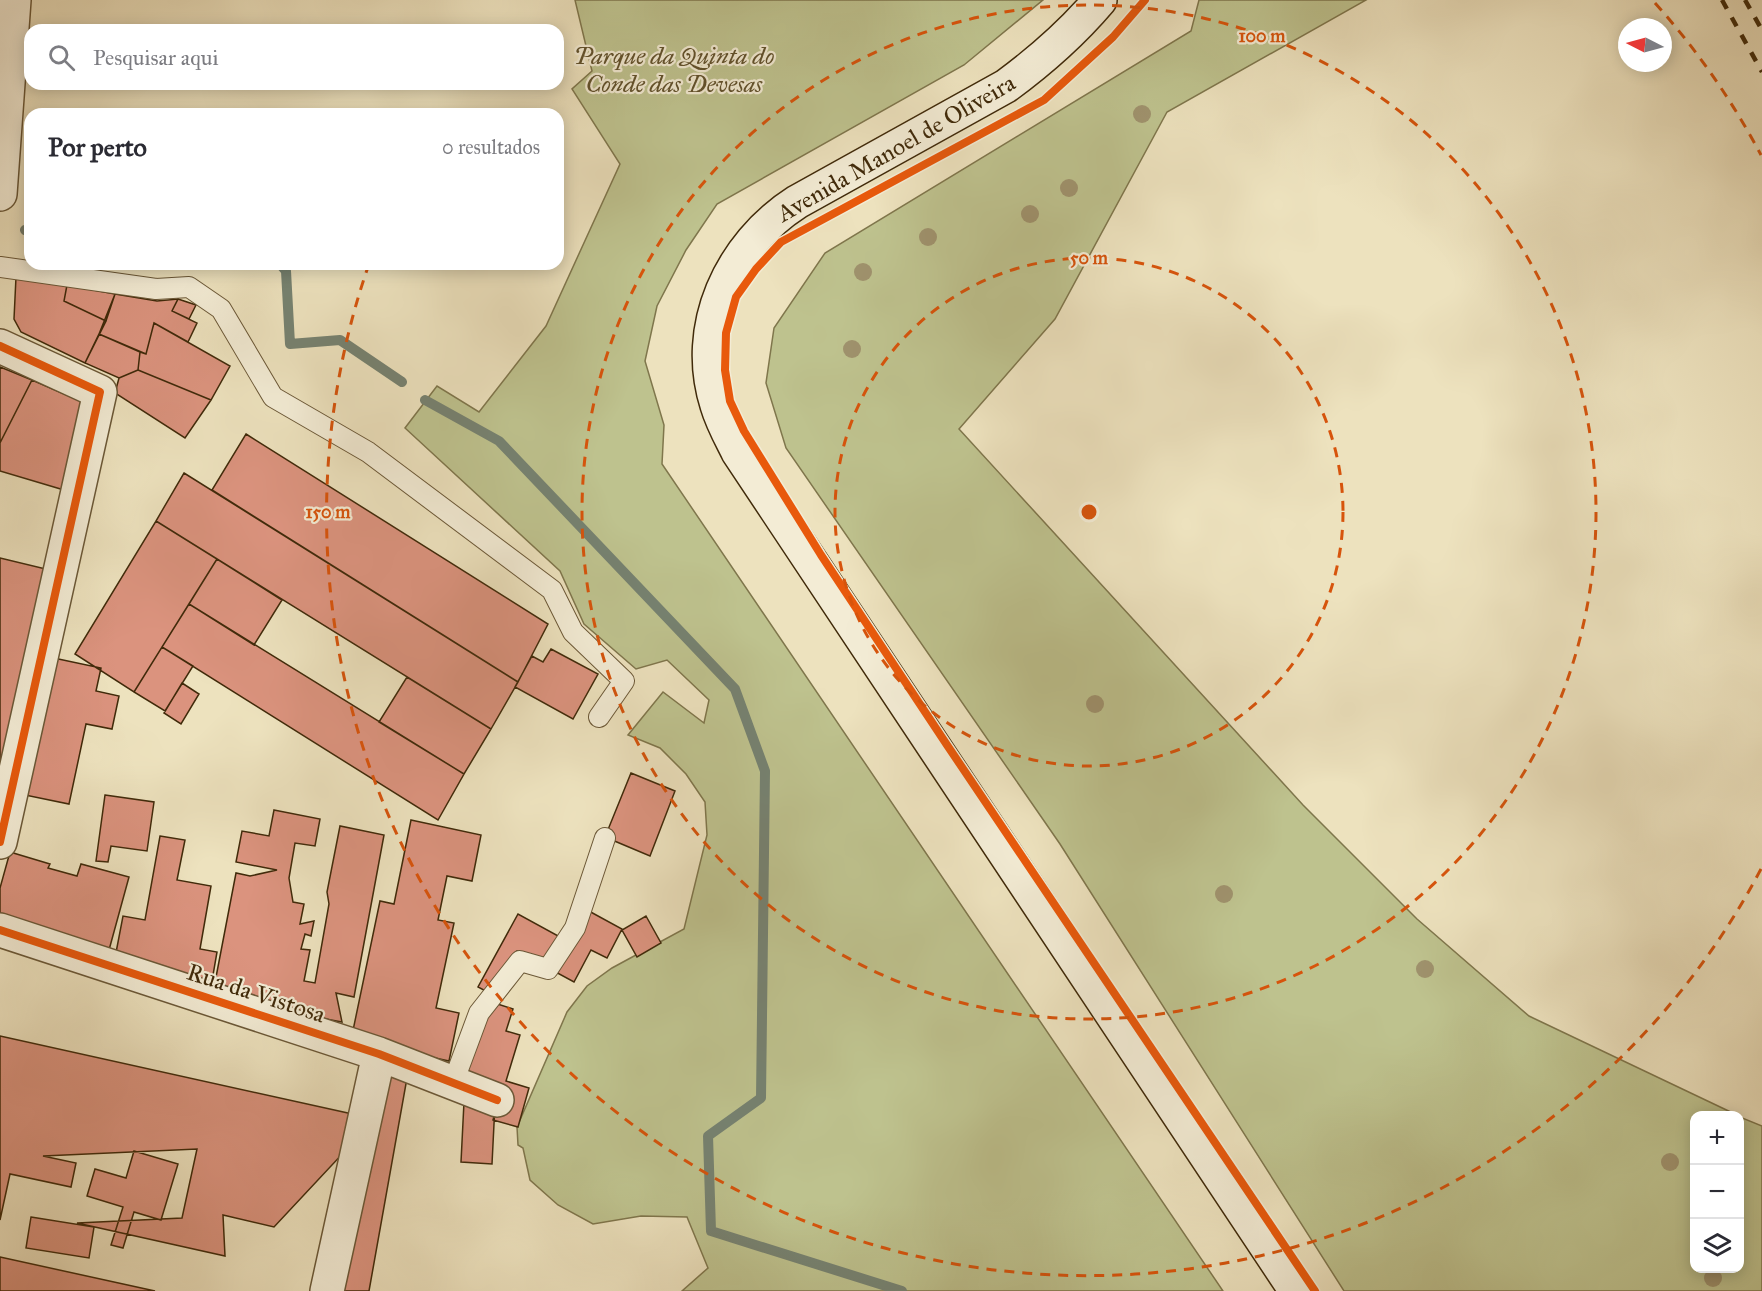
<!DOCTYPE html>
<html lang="pt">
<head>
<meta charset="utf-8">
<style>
  :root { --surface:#fff; --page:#f2f2f3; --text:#2b2b33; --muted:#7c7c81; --line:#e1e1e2 }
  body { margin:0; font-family:"IM FELL Great Primer",serif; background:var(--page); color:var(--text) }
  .controls { position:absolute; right:18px; bottom:18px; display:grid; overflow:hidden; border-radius:12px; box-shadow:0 3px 15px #0003 }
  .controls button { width:54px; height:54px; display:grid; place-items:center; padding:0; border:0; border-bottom:2px solid var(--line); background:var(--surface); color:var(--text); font:30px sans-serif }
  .compass { position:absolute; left:1618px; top:18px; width:54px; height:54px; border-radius:50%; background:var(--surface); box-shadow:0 3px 15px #0003; rotate:276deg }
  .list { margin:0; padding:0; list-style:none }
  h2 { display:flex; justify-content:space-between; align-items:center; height:78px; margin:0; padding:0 24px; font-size:26px }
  h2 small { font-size:20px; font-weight:400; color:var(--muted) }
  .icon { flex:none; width:33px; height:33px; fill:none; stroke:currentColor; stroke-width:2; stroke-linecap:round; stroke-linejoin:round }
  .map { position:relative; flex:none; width:1762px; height:1291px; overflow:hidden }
  .search { position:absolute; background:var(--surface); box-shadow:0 3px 15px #0003; left:24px; top:24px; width:540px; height:66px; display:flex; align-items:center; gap:15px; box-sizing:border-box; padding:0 21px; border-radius:18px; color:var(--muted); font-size:22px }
  .panel { position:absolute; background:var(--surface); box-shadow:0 3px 15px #0003; left:24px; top:108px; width:540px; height:162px; border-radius:18px }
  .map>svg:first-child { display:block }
</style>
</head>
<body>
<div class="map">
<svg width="1762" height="1291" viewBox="0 0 1762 1291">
  <rect width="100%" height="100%" fill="#ede2be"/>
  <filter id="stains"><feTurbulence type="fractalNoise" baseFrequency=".00333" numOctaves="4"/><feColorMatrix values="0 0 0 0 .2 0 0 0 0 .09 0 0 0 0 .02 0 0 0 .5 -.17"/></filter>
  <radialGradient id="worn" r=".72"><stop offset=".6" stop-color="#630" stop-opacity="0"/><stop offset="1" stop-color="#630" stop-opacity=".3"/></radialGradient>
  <path fill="#bec28e" stroke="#7f764c" stroke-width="1.5" d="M575,0h468l-79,65 -247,139 -31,46 -29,56 -12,55 19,64 -2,39 561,827h-541l26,-23 -21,-51 -46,-1 -48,8 -35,-19 -28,-25 -7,-32 -5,-3 -1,-18 50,-115 20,-26 25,-18 72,-39 23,-94 -2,-33 -19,-28 -26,-26 -32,-13 35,-43 41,31 5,-23 -42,-40 -31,9 -52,-45 -24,-53 -155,-143 32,-42 42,26 67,-86 74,-162 -48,-75 20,-18z
    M1199,0h167l-199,112 -112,207 -96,110 344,376 114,114 112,97 208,99 -43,1v152h46v-151l22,9v165h-418l-284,-447 -274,-396 -20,-65 8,-55 51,-75 366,-222z"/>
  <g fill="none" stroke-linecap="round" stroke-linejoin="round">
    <path stroke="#768271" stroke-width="10" d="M25,230l5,-1
      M280,264l6,7 4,73 50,-4 62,42
      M425,400l74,41 236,248 30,82 -4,327 -53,38 3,95 191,60"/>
  </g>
  <path fill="#db937e" stroke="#402a0a" stroke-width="1.5" d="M16,277l51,8 -3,16 42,20 -21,42 -64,-31 -7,-13z
    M67,285l48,9 -9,27 -42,-20z
    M115,294l42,7 21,-2 -6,12 25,12 -9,19 -34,-19 -8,31 -47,-20z
    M178,299l18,6 -7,14 -17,-8z
    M154,323l76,43 -19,34 -73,-30 2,-18 6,2z
    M99,334l41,18 -2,18 -19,8 -34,-15z
    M0,367l32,13 -32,63z
    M138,370l73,30 -26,38 -70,-45 4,-15z
    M32,380l51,22 -19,88 -64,-19v-28z
    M246,434l302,190 -30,58 -306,-192z
    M184,473l334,209 -27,47 -335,-208z
    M156,521l61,38 -83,133 -59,-38z
    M0,558l50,12 -50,211z
    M217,559l65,41 -28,45 -65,-41z
    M189,604l275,170 -26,46 -276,-173z
    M162,647l31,19 -28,45 -31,-19z
    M551,649l47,25 -25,45 -58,-32 17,-31 11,6z
    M49,657l52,11 -5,23 23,5 -7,33 -26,-5 -17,80 -49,-10z
    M407,677l84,52 -27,45 -85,-52z
    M182,683l17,11 -18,30 -17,-11z
    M631,773l44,18 -25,65 -45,-19z
    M105,795l49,7 -7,49 -36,-5 -3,16 -12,-1z
    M274,810l46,9 -5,27 -20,-3 -6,35 4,24 11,2 -4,20 14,-3 -3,15 -6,-2 -4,15 9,1 -6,31 11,2 14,-79 -2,-12 13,-66 44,9 -30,162 -18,-4 6,29 -130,-24 24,-125 14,3 27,-6 -41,-8 6,-31 27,5z
    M411,820l70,15 -9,46 -25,-5 -9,44 16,3 -18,85 23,5 -10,48 -98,-21 29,-139 14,3z
    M160,836l25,4 -8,40 34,6 -11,63 17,3 -5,29 -98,-18 9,-47 22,4z
    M10,852l40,12 -2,4 29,8 4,-12 48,13 -20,73 -109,-30v-32z
    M587,910l35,19 -15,29 -16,-8 -17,32 -57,-31 -24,44 -15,-8 40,-73 51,28z
    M646,916l15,27 -24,14 -15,-27z
    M485,1000l28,9 -7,22 14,4 -14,46 23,7 -11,39 -25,-7 10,-32 -41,-12z
    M0,1036l375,83 -101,108 -51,-12 2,41 -148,-33 105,-5 15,-69 -154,7 33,7 -5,24 -61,-13 -10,46z
    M376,1072l31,6 -38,213h-32z
    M464,1102l31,2 -3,60 -31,-2z
    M134,1151l44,13 -17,56 -27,-8 -11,36 -12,-3 12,-38 -36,-11 8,-27 31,9z
    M31,1217l63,10 -5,31 -63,-10z
    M0,1257l155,34h-155z"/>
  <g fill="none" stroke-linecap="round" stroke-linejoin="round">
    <g stroke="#6b5837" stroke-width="22">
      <path id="service" d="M0,267l156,22 33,-2 32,22 52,88 95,55 184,138 21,42 51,49 -25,36
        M453,1083l26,-70 41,-52 28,8 27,-41 30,-90"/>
    </g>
    <g stroke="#6b5837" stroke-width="36">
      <path id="minor" d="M0,194l14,-194
        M0,346l100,46 -100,450
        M0,930l379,124 118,46
        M327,1291l52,-237"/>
    </g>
    <g stroke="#402a0a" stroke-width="36">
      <path id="secondary" d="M1100,0c-28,33 -60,61 -94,86l-209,116c-67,43 -105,125 -80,203 5,17 13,31 21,47l558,839"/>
    </g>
    <use href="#service" stroke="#f3ecd5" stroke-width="20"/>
    <use href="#minor" stroke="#f3ecd5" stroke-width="33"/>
    <use href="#secondary" stroke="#f3ecd5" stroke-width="33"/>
    <path stroke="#402a0a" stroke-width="4.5" stroke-dasharray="10 10" stroke-linecap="butt" d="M1722,0l40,72
      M1745,0l17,30"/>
    <g stroke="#f3ecd5" stroke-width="11">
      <path id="cycleway" d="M1145,0l-32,37 -69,63 -263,142 -25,27 -20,28 -10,36 -1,37 5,31 14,30 77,124 126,190 368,546
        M0,346l100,46 -100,450
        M0,930l379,124 118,46"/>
    </g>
    <use href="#cycleway" stroke="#e8590c" stroke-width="8"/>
  </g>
  <g fill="#9f926d">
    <circle cx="1142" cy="114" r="9"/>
    <circle cx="1069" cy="188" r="9"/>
    <circle cx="1030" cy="214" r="9"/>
    <circle cx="928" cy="237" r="9"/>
    <circle cx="863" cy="272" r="9"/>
    <circle cx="852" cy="349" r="9"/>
    <circle cx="1095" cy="704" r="9"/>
    <circle cx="1224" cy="894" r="9"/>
    <circle cx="1425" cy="969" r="9"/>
    <circle cx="1670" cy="1162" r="9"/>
    <circle cx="1713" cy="1278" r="9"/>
  </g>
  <g fill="none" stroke="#d7540c" stroke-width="3" stroke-dasharray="10 8">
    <circle cx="1089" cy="512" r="254"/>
    <circle cx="1089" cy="512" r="507"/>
    <path d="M1761 869A761 761 0 0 1 369 264M1655 3A761 761 0 0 1 1761 155"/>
  </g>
  <g text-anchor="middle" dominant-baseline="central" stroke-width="4.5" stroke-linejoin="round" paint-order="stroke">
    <g font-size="24" font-style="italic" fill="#60502b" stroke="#f3ecd5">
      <text x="674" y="56">Parque da Quinta do<tspan x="674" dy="28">Conde das Devesas</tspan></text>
    </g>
    <g font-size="24" fill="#402a0a" stroke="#f3ecd5">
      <text transform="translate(896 148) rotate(-30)">Avenida Manoel de Oliveira</text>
      <text transform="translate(256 993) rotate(18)">Rua da Vistosa</text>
    </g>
  </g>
  <circle cx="1089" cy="512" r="9" fill="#d7540c" stroke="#f3ecd5" stroke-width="3"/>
  <g font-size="18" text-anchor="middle" font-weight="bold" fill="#d7540c" stroke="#f3ecd5" stroke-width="4.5" stroke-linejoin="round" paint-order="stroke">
    <text x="1262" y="42">100 m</text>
    <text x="1089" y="264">50 m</text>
    <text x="328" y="518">150 m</text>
  </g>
  <rect width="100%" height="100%" filter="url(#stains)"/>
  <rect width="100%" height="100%" fill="url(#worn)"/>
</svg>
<div class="controls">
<button>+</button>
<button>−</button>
<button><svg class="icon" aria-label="layers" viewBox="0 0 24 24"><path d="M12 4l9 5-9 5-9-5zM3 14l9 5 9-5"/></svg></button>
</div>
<svg class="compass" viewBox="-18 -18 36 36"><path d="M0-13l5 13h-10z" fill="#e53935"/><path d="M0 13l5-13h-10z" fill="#7c7c81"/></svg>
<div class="search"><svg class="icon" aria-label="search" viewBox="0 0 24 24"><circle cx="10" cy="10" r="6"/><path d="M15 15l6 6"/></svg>Pesquisar aqui</div>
<section class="panel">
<h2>Por perto<small>0 resultados</small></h2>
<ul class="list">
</ul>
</section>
</div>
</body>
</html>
